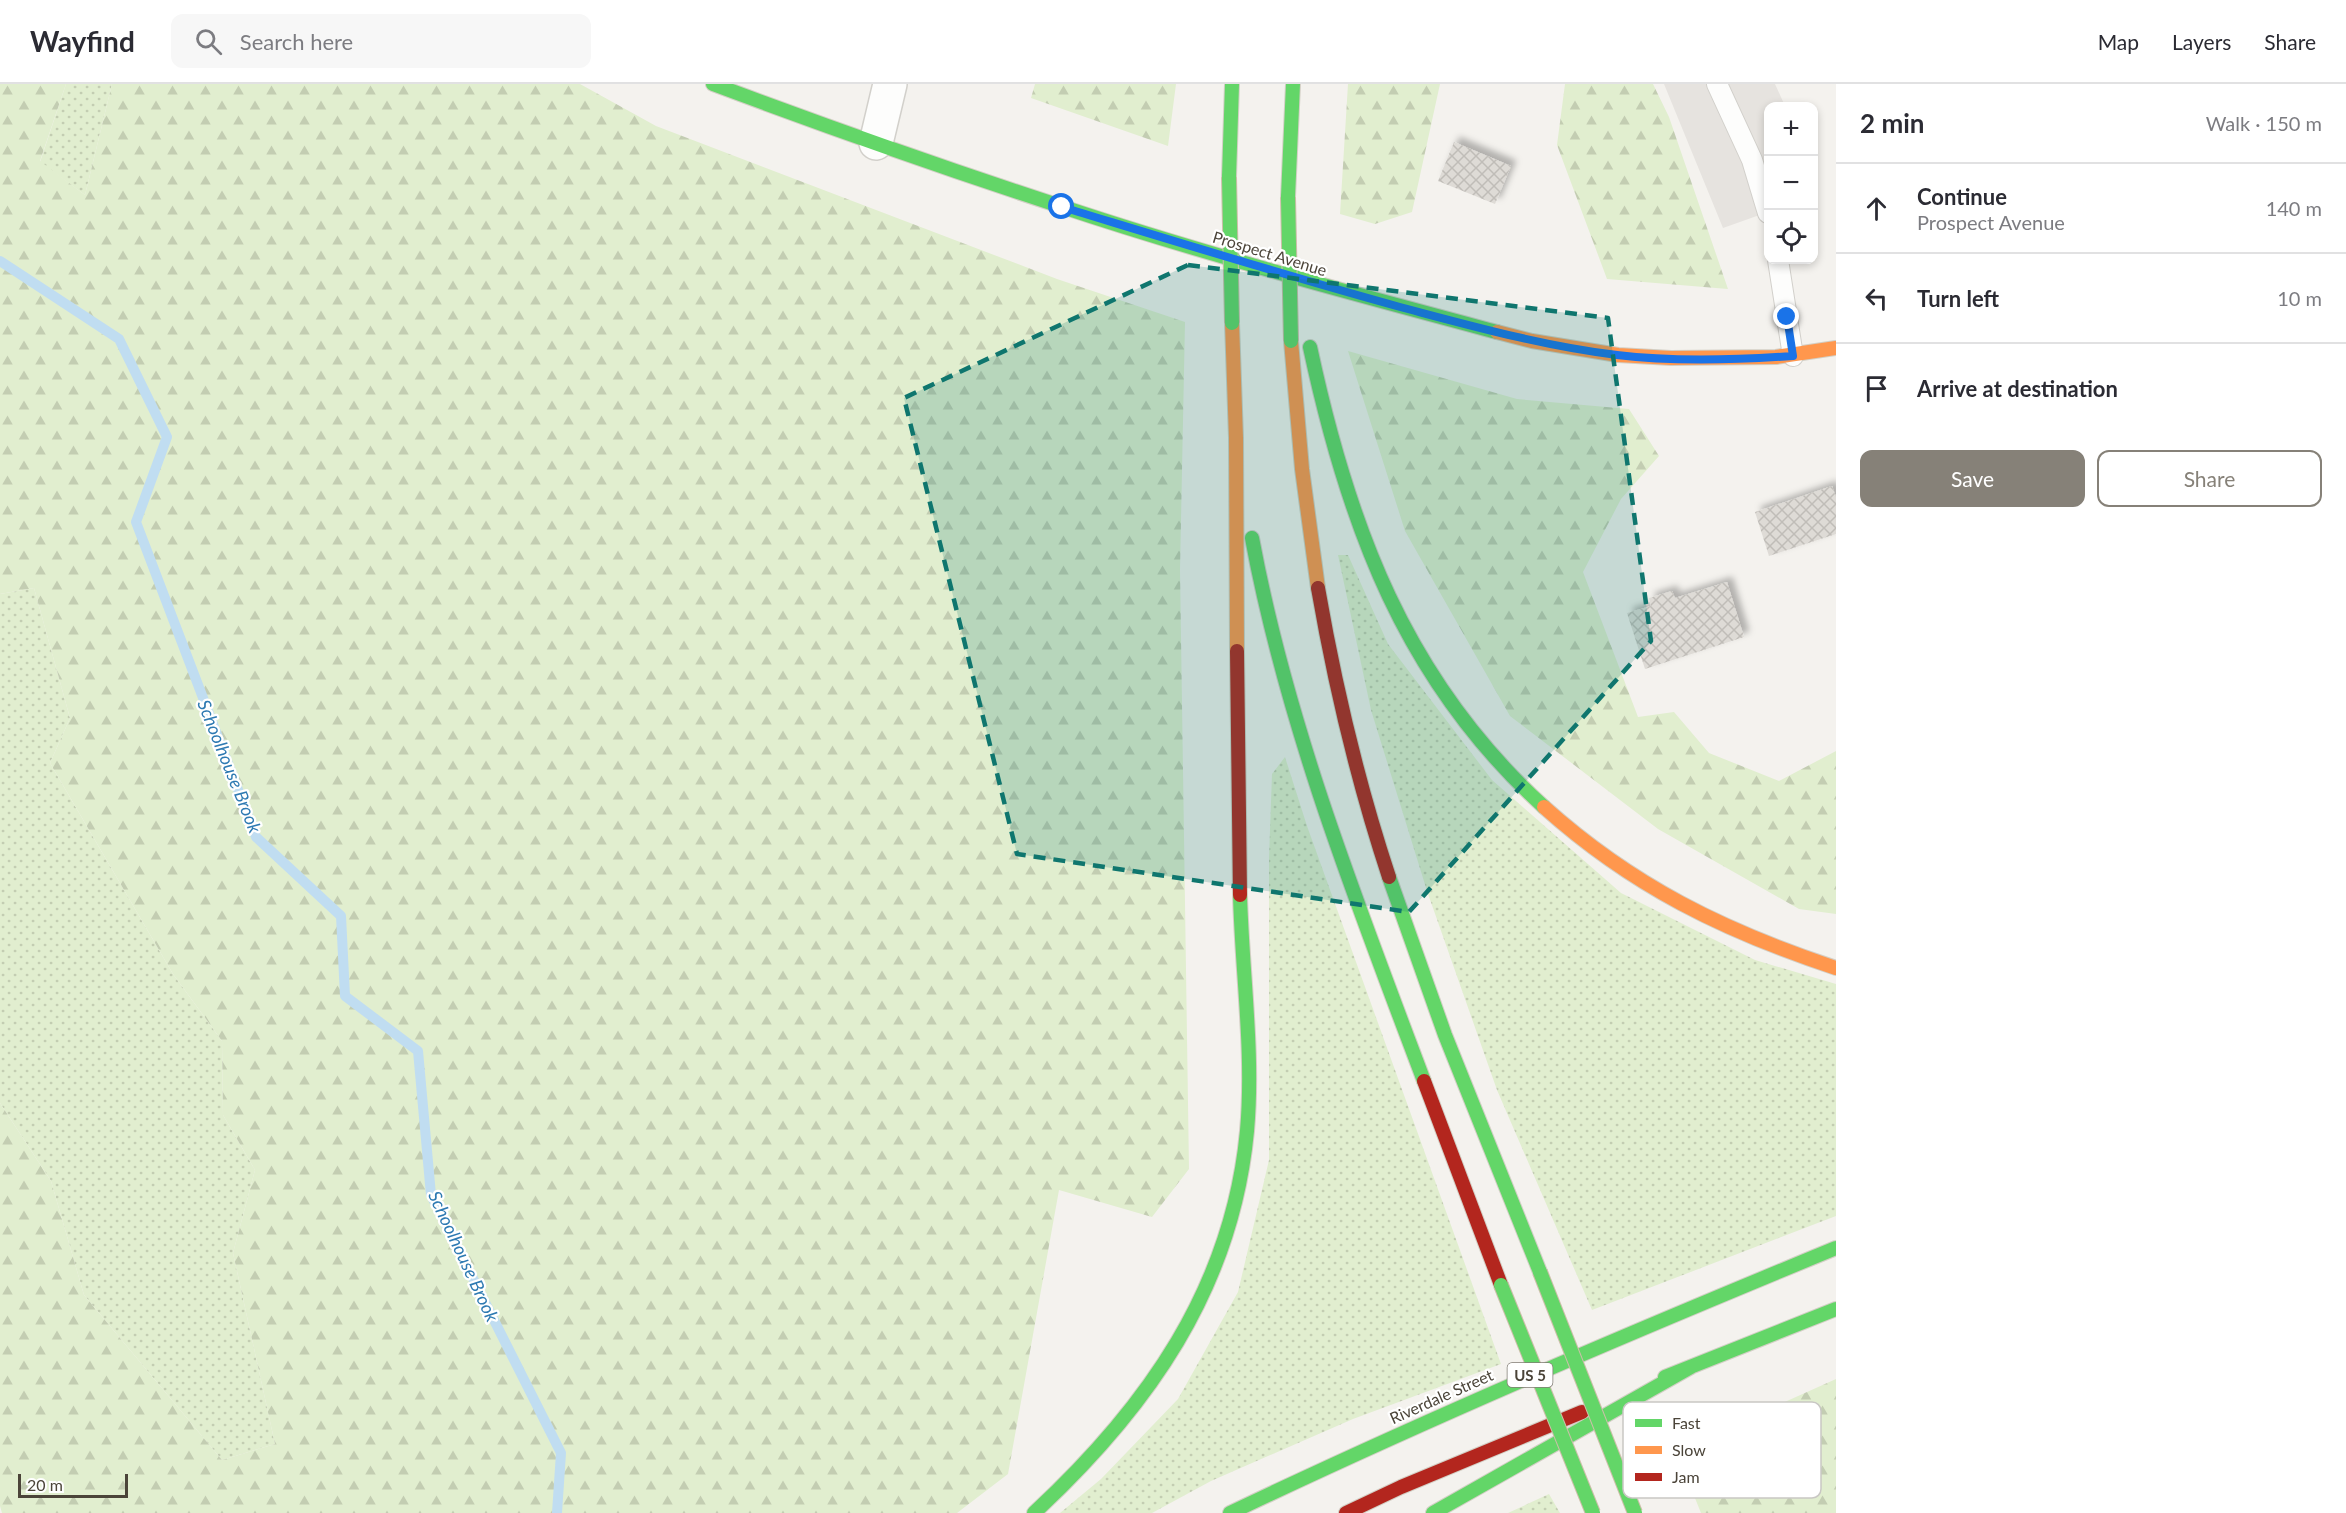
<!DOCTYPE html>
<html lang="en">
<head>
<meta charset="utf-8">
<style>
  :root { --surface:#fff; --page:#f7f7f7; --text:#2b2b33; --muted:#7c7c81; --line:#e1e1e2; --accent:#868178 }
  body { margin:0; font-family:Lato,sans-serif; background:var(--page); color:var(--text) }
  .controls { position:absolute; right:18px; top:18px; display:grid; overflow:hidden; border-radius:12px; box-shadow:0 3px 9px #0003 }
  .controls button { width:54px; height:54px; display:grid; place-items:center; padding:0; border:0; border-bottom:2px solid var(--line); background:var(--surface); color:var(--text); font:30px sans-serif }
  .scale { position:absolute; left:18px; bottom:15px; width:110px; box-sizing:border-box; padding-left:6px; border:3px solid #4b4439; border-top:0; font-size:16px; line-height:21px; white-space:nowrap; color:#4b4439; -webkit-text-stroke:4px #fff; paint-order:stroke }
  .stop { position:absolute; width:18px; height:18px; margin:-14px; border:4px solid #1a73e8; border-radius:50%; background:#fff }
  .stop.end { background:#1a73e8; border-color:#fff; box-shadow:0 2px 6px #0008 }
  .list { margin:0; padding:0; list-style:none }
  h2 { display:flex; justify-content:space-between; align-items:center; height:78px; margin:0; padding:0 24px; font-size:26px }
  h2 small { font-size:20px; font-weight:400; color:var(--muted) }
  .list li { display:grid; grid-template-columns:39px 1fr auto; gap:18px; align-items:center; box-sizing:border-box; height:90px; padding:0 24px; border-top:2px solid var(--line) }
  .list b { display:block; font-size:22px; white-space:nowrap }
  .list p { margin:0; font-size:20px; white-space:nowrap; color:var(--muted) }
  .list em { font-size:20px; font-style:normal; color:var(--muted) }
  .actions { display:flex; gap:12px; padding:18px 24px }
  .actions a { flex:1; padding:14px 0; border:2px solid var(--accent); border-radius:12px; text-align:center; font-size:21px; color:var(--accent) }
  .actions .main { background:var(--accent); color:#fff }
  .icon { flex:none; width:33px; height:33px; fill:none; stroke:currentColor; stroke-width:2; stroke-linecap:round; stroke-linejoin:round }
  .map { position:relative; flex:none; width:1836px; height:1429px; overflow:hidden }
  header { display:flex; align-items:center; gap:36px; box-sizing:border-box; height:84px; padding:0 30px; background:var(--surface); border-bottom:2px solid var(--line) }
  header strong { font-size:28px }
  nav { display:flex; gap:33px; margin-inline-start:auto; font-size:21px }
  .search { width:420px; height:54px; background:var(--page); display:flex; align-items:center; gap:15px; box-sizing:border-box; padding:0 21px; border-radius:12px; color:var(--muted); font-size:22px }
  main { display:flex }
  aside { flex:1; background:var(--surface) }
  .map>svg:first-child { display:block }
</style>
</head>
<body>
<header>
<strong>Wayfind</strong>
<div class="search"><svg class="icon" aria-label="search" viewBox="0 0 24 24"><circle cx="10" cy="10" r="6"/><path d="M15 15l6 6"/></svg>Search here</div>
<nav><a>Map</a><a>Layers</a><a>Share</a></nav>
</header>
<main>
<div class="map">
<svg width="1836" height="1429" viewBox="0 0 1836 1429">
  <defs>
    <pattern id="grass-dots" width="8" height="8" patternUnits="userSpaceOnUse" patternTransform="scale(1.5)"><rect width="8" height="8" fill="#e1eecf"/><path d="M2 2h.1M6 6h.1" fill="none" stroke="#c3cdb2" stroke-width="1.8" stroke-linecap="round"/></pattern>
    <pattern id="forest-firs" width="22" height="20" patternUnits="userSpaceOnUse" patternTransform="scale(1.5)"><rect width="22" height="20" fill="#e1eecf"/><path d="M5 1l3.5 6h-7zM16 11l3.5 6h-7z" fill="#c3cdb2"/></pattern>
    <pattern id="building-cross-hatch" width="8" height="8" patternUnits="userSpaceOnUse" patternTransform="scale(1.5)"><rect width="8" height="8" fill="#dedbd6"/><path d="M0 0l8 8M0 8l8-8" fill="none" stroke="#c0bdb8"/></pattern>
    <filter id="shadow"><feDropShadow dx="5.5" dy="-5.5" stdDeviation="3" flood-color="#0004"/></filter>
  </defs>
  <rect width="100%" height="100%" fill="#f4f2ee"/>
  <path fill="url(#grass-dots)" d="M66,0h46l-27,111 -45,-33z
    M1338,471h10l40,89 104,136 129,113 134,67 81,24v232l-244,94 -95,-220 -70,-199 -56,-181z
    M34,504l36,130 -20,45 123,211 49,67 1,74 32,55 -22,83 42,191 -53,16 -138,-165 -33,-114 -51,-78v-509z
    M1285,673l22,69 194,538 -148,55 -142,62 -59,32h-92l41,-34 77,-80 60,-107 31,-132v-302l3,-84z
    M1549,1410l11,19h-52z"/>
  <path fill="url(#forest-firs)" d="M0,0h66l-26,77 45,34 27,-111h468l76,42 401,153 128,43 -5,248 9,599 -37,48 -93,-27 -51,284 -51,39h-955l-2,-7v-403l51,78 33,114 138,165 53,-16 -42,-191 22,-83 -32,-55 -1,-74 -49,-67 -123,-211 20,-45 -36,-130 -34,6z
    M1035,0h141l-8,62 -137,-48z
    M1348,0h92l-28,128 -37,12 -35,-10z
    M1565,0h88l16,33 59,172 -121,-10 -50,-134z
    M1348,267l169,48 112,10 30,47 -38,43 -38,73 55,145 36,-5 35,41 70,28 57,-30v163l-37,-5 -141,-80 -148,-113 -105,-185z
    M1836,1295v134h-135l-25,-62z"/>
  <path fill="#e6e3df" d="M1664,0h111l10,22h-17v106l-45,16z"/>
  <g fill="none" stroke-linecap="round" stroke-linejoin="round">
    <path stroke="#c0ddf1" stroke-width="10" d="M0,177l119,78 48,98 -31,85 120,315 85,79 4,80 73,55 13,144 130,258 -4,60"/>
  </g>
  <path fill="url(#building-cross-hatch)" filter="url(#shadow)" d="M1454,58l57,24 -16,38 -57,-23z
    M1832,402l4,11v37l-67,22 -14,-44z
    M1727,498l17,55 -99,32 -18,-56 24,-7 -2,-8 23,-7 3,7z"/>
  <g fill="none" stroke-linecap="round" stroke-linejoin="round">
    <g stroke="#d2d0cb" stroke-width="22">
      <path id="lane" d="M1717,0l35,76 16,53
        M1778,176l15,96"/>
    </g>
    <g stroke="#d2d0cb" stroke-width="36">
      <path id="street" d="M876,59l14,-59"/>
    </g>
    <g stroke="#d3cfc5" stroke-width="16">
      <path id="fast" d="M713,0c115,43 231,84 347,122 144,48 291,87 437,126
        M1229,93l3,-93
        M1288,113l5,-113
        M1310,263c38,178 95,334 234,460
        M1252,454c35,188 105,365 172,543
        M1389,793l56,158 95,237
        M1665,1293l171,-68
        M1034,1429c113,-105 198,-224 213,-382 7,-78 -5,-158 -7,-236
        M1230,1429c199,-95 402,-181 606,-265
        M1433,1429l258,-146"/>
    </g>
    <g stroke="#d3cfc5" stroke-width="16">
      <path id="slow" d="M1232,239l4,115 1,213
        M1497,248l35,9 86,14 53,3 105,-1 60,-9
        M1291,257l11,128 16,119
        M1544,723c88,79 180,124 292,161"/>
    </g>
    <g stroke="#d3cfc5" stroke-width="16">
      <path id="jam" d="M1318,504c17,98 40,195 71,289
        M1237,567l3,244
        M1424,997l77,204
        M1346,1429l55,-26 181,-75"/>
    </g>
    <use href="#lane" stroke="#fdfdfc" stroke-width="20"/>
    <use href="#street" stroke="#fdfdfc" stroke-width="33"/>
    <use href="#fast" stroke="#63d668" stroke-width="14"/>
    <use href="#slow" stroke="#ff974d" stroke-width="14"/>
    <use href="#jam" stroke="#b3261e" stroke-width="14"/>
    <g stroke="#ccbfa9" stroke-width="16" stroke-linecap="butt">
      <path id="fast-bridge" d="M1229,93l3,146
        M1288,113l3,144
        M1540,1188l95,241
        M1501,1201l92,228"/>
    </g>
    <use href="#fast-bridge" stroke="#63d668" stroke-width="14"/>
  </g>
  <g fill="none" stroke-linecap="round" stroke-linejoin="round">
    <path stroke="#1a73e8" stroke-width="8" d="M1062,123c112,34 225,69 338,100 72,19 143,39 217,48 57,7 118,5 176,1l-6,-39"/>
  </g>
  <path fill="#0f766e" fill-opacity="0.2" stroke="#0f766e" stroke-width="4.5" stroke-dasharray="12 8" stroke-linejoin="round" d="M1188,181l420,53 43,323 -242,271 -392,-58 -113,-456z"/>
  <g text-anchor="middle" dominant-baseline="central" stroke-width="4.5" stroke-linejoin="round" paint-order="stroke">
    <rect fill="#fff" stroke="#817c74" stroke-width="1.5" x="1507.5" y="1279" width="45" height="24" rx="4.5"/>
    <g font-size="15" font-weight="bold" fill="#4b4439">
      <text x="1530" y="1291">US 5</text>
    </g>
    <g font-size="16" fill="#4b4439" stroke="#fff">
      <text transform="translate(1270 169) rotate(17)">Prospect Avenue</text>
      <text transform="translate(1441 1312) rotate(-24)">Riverdale Street</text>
    </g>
    <g font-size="18" font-style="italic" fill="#2e7ab2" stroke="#fff">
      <text transform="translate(230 682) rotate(68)">Schoolhouse Brook</text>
      <text transform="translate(464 1172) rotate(65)">Schoolhouse Brook</text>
    </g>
  </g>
  <rect x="1623" y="1318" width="198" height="96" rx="9" fill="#fff" stroke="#c9c7c4" stroke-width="1.5"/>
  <rect x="1635" y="1335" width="27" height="8" fill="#63d668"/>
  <rect x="1635" y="1362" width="27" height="8" fill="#ff974d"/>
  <rect x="1635" y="1389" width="27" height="8" fill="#b3261e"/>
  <g font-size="16" fill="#4b4439">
    <text x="1672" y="1345">Fast</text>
    <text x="1672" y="1372">Slow</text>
    <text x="1672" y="1399">Jam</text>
  </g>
</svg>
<div class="controls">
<button>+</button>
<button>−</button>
<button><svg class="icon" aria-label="locate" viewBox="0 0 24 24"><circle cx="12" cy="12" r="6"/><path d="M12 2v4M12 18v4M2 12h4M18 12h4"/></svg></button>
</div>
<div class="scale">20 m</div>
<div class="stop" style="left:1062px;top:123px"></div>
<div class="stop end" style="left:1787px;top:233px"></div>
</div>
<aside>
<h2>2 min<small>Walk · 150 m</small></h2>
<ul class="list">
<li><svg class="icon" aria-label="ahead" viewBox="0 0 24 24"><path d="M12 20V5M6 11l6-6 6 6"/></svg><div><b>Continue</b><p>Prospect Avenue</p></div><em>140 m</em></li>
<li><svg class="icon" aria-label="left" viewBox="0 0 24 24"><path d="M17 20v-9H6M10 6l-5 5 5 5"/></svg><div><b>Turn left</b></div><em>10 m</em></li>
<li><svg class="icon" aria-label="arrive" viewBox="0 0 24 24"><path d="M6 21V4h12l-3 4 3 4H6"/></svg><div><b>Arrive at destination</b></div></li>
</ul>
<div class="actions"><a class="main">Save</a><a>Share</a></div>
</aside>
</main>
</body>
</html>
